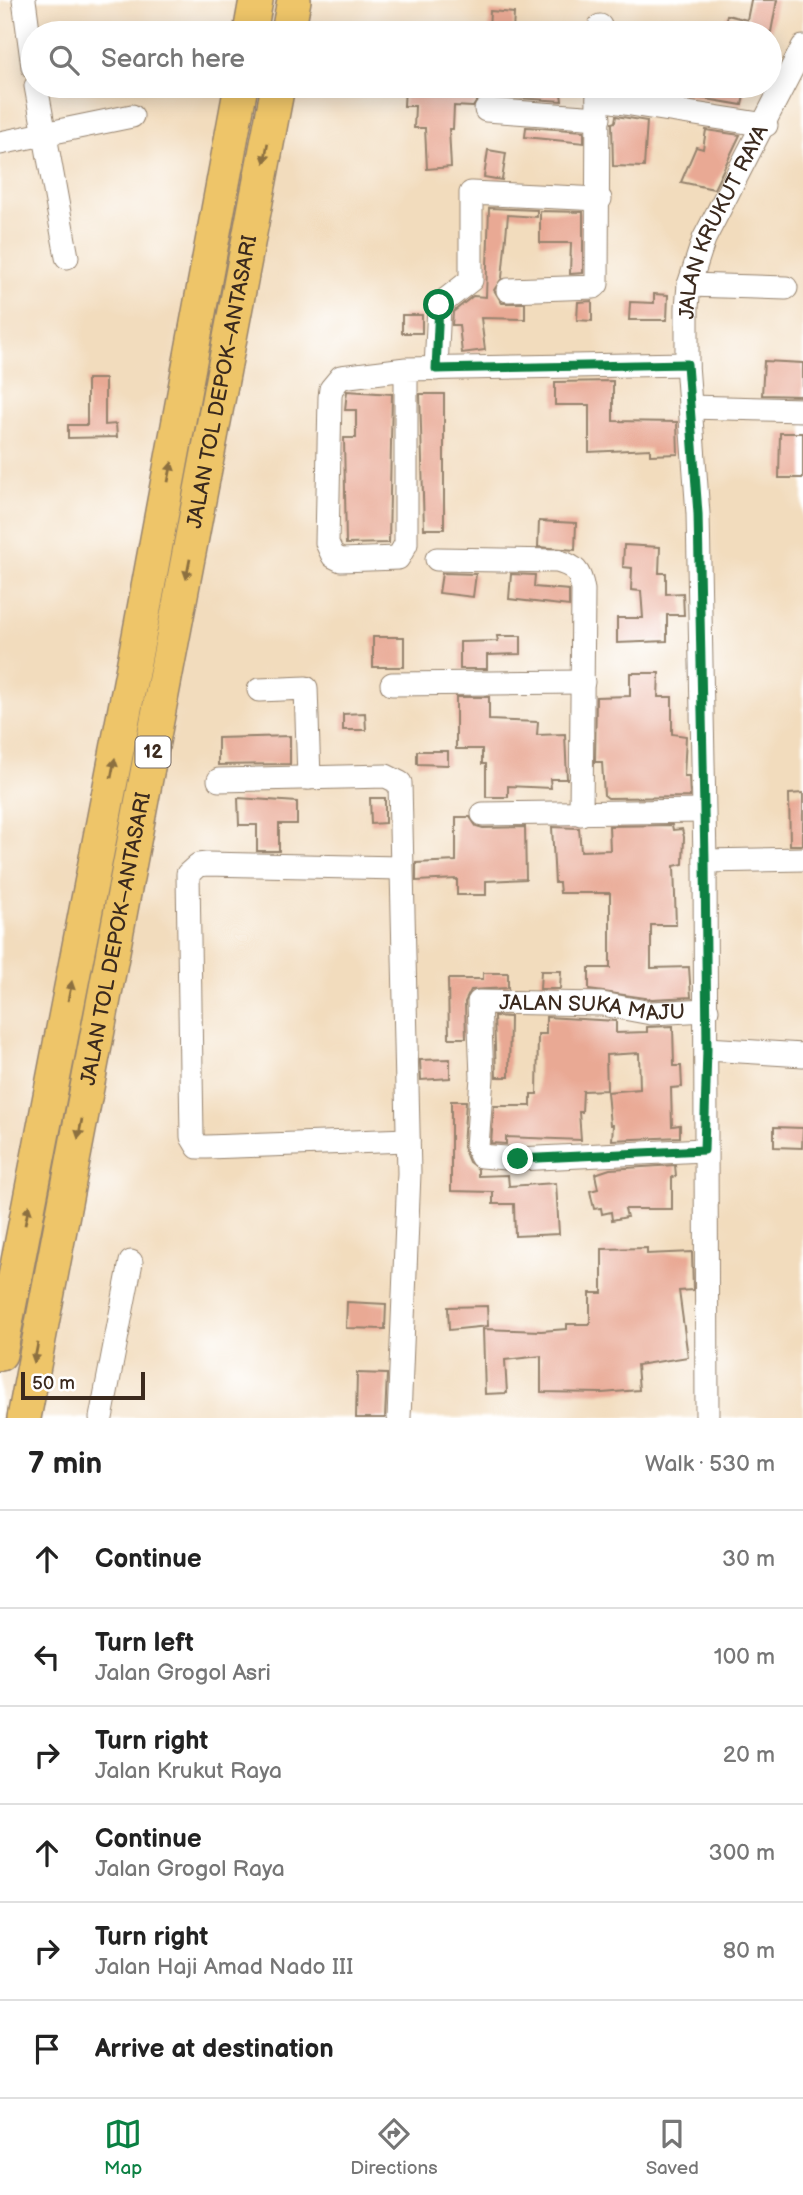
<!DOCTYPE html>
<html lang="en">
<head>
<meta charset="utf-8">
<style>
  :root { --surface:#fff; --page:#f2f2f2; --text:#222; --muted:#767676; --line:#e0e0e0; --accent:#0b8043 }
  body { margin:0; font-family:"Balsamiq Sans",sans-serif; background:var(--page); color:var(--text) }
  .scale { position:absolute; left:21px; bottom:18px; width:124px; box-sizing:border-box; padding-left:7px; border:4px solid #3b2a1e; border-top:0; font-size:19px; line-height:24px; white-space:nowrap; color:#3b2a1e; -webkit-text-stroke:5px #fff; paint-order:stroke }
  .stop { position:absolute; width:21px; height:21px; margin:-16px; border:5px solid #0b8043; border-radius:50%; background:#fff }
  .stop.end { background:#0b8043; border-color:#fff; box-shadow:0 2px 7px #0008 }
  .list { margin:0; padding:0; list-style:none }
  h2 { display:flex; justify-content:space-between; align-items:center; height:91px; margin:0; padding:0 28px; font-size:30px }
  h2 small { font-size:23px; font-weight:400; color:var(--muted) }
  .list li { display:grid; grid-template-columns:46px 1fr auto; gap:21px; align-items:center; box-sizing:border-box; height:98px; padding:0 28px; border-top:2px solid var(--line) }
  .list b { display:block; font-size:26px; white-space:nowrap }
  .list p { margin:0; font-size:23px; white-space:nowrap; color:var(--muted) }
  .list em { font-size:23px; font-style:normal; color:var(--muted) }
  .icon { flex:none; width:38px; height:38px; fill:none; stroke:currentColor; stroke-width:2; stroke-linecap:round; stroke-linejoin:round }
  .map { position:relative; flex:none; width:803px; height:1418px; overflow:hidden }
  .search { position:absolute; background:var(--surface); box-shadow:0 4px 18px #0003; left:21px; right:21px; top:21px; height:77px; display:flex; align-items:center; gap:18px; box-sizing:border-box; padding:0 24px; border-radius:38px; color:var(--muted); font-size:26px }
  .sheet { height:679px; background:var(--surface) }
  nav { display:flex; justify-content:space-around; align-items:center; box-sizing:border-box; height:98px; border-top:2px solid var(--line); background:var(--surface); font-size:19px; color:var(--muted) }
  nav a { display:grid; justify-items:center; gap:4px }
  nav .on { color:var(--accent) }
  .map>svg:first-child { display:block }
</style>
</head>
<body>
<div class="map">
<svg width="803" height="1418" viewBox="0 0 803 1418">
  <rect width="100%" height="100%" fill="#fff"/>
  <filter id="ink" filterUnits="userSpaceOnUse"><feTurbulence type="fractalNoise" baseFrequency=".0143" numOctaves="2"/><feDisplacementMap in="SourceGraphic" scale="14" xChannelSelector="R" yChannelSelector="G"/><feConvolveMatrix kernelMatrix="1 2 1 2 8 2 1 2 1" color-interpolation-filters="sRGB"/></filter>
  <filter id="wash" filterUnits="userSpaceOnUse"><feTurbulence type="fractalNoise" baseFrequency=".00686" numOctaves="4" result="noise"/><feDisplacementMap in="SourceGraphic" scale="28" xChannelSelector="R" yChannelSelector="G"/><feGaussianBlur stdDeviation="1.57" result="paint"/><feColorMatrix in="noise" values="0 0 0 0 0 0 0 0 0 0 0 0 0 0 0 0 0 1.4 0 .05"/><feComposite in="paint" operator="in"/></filter>
  <g filter="url(#wash)">
    <rect width="100%" height="100%" fill="#f2dcbd"/>
    <g id="blocks">
      <path fill="#e9a994" d="M751,0h26l-6,32 -49,1 5,-18 20,5z
        M490,11l24,2 -1,19 -24,-2z
        M405,86h155l2,15 -75,-5 -8,2 -6,9 -19,-1 -1,23h-4l2,38 -24,2 -2,-41h-11l1,-22h-11z
        M672,86h74l-4,19 -71,-12z
        M616,116l31,5 -3,46 -31,-1 -1,-43 3,-1z
        M526,127l58,4v12l-59,-6z
        M706,130l34,5 -26,54 -33,-7 15,-35 7,2z
        M488,150l18,3 -4,27 -18,-3z
        M489,208l48,2v7l-29,-2 -6,63 -8,12 8,13h23v16l-44,-1 4,32 -23,3 -3,-28h-7l1,-13 20,-16 13,1z
        M540,211l43,1v61l-13,1 1,-31h-31z
        M654,294l14,1 -1,25h-38l1,-18 24,1z
        M592,301v20l-15,-1 1,-18z
        M402,315h20v18h-20z
        M764,361l39,2v33l-41,-1z
        M87,379h18v46l11,-1 1,13 -49,1v-13h19z
        M613,381v40l64,1 1,32 -28,1v-6l-61,3v-47h-34v-23z
        M347,391l45,3 -3,149 -43,1 -2,-106h12v-28h-11z
        M420,394h24v135h-20z
        M780,433h23v45h-24z
        M539,521l37,2 -1,27 -37,-3z
        M624,545l36,2 -1,26h7v21l17,-1 1,22h-17v26l-50,2v-25h26l-2,-27 -10,-1 1,-22 -9,-1z
        M442,573l34,1 -3,23 -34,-4z
        M511,574l24,1 -1,12 35,3v16l-60,-7z
        M497,636h24v18l-34,1v14h-27v-27l38,-1z
        M373,637h31v30h-31z
        M630,673h29l-1,24h14v37l14,2 -2,40h5l1,21 -82,1 -4,-3 -2,-33h-7l1,-65 34,-1z
        M456,697h33v23l49,2 -1,13 28,-1 2,45h-17l1,9 -43,-2v11h-22v-33h-4v-15h-26z
        M365,713l1,17h-23v-16z
        M290,736v28l-72,1v-27z
        M417,751h31v14l-31,-1z
        M803,793v52h-13l-1,-51z
        M238,798l59,4v22h-18v27h-22v-26h-18z
        M370,798h15v25l-14,1z
        M456,817h14l6,9 7,2 42,-1 1,52 -40,2v14h-29v-16l-41,2v-18l40,-2z
        M672,825l1,5 9,-1 2,8 -1,27 -9,2 2,59h-25v43l38,-1 2,30 -39,2 -63,-9v-22h21v-75h-50l-1,-10h-4l-3,-56 27,1 2,23 29,-1 -1,-24z
        M541,971h20l-1,18h-20z
        M483,973h25v15l-37,2 -6,12 1,36h-17l-1,-59h35z
        M494,1016l16,1 -1,60h-13z
        M546,1017l70,4v12l31,-1v-5l26,-1 1,40h7l1,21 -11,1 1,38 8,-1v12l-68,3 1,-15h-3l-3,-33 33,-3 -1,-36 -33,2 1,35 -24,1 -1,21h-3l2,28 -75,-3v7l-15,-1 3,-37h37v-12h6l1,-60h8z
        M450,1059v19l-29,2 -1,-20z
        M451,1101h15l-3,46 6,15 9,7v7l30,-1 1,11 47,-3 3,51 -44,2 -1,-32h-21v-12l-42,-1z
        M774,1127l29,1 -1,20 -28,-1z
        M675,1165l1,11 -4,1v32h-47l2,8 -15,3 -1,-8 -9,2 -1,-6 -7,1 -4,-18 8,-2 -3,-15 15,-5z
        M647,1248v6l45,-2 1,38 -14,1 9,66 -51,8 2,25 -37,3 -61,-1v-36l-36,4 2,33 -22,1 -2,-65 58,2 26,-2v-5h23v-31h12v-44z
        M347,1302l39,2 -1,25 -39,-1z
        M487,1306l1,20 -39,4 -1,-23z
        M357,1373l30,1 -2,44h-29z"/>
    </g>
  </g>
  <g filter="url(#ink)">
    <use href="#blocks" fill-opacity="0" stroke="#96836e" stroke-width="2"/>
    <g fill="none" stroke-linecap="round" stroke-linejoin="round">
      <g stroke="#96836e" stroke-width="25">
        <g id="minor">
          <path d="M24,0l9,67"/>
          <path d="M599,33l1,-7"/>
          <path d="M36,86l31,171"/>
          <path d="M598,99l168,26"/>
          <path d="M486,110l113,8"/>
          <path d="M0,143l132,-27"/>
          <path d="M689,285l97,3"/>
          <path d="M508,290l86,-3 3,-3 1,-198"/>
          <path d="M406,369v175l-8,14 -57,2 -8,-4 -6,-13 3,-146 1,-8 10,-12 65,-8 281,-5"/>
          <path d="M436,369l3,-64 32,-25v-87l129,6"/>
          <path d="M690,407l113,3"/>
          <path d="M437,559l120,2c18,5 23,10 26,29l-2,224"/>
          <path d="M392,684l191,-2"/>
          <path d="M259,690l47,-2 3,90"/>
          <path d="M219,780l167,-4 14,7 9,390 -10,245"/>
          <path d="M483,814l219,-3"/>
          <path d="M705,861l98,-2"/>
          <path d="M400,868l-193,-4 -9,1 -10,9 4,263 6,10h9l201,-7"/>
          <path d="M707,1049l96,6"/>
          <path id="s1" d="M704,1150l-186,9 -37,-3 -4,-9 5,-70 -3,-75 123,2 49,9 56,-3"/>
          <path d="M101,1418l30,-156"/>
          <path id="s2" d="M707,1418l-2,-557 -7,-347 -11,-150v-57l2,-22 15,-46 99,-192"/>
        </g>
      </g>
      <g stroke="#96836e" stroke-width="36">
        <g id="highway">
          <path d="M250,33l6,-33"/>
          <path d="M288,33l6,-33"/>
          <path d="M0,1354l139,-718 102,-550"/>
          <path id="s3" d="M24,1418l254,-1332"/>
        </g>
      </g>
      <use href="#minor" stroke="#fff" stroke-width="23"/>
      <use href="#highway" stroke="#eec569" stroke-width="33"/>
    </g>
    <defs><path id="oneway-solid" d="M-6-.8H1V-3.2L6.5 0L1 3.2V.8H-6Z" transform="scale(1.75)"/></defs>
    <g fill="#8c7040">
      <use href="#oneway-solid" transform="translate(266 153) rotate(100)"/>
      <use href="#oneway-solid" transform="translate(170 472) rotate(-79)"/>
      <use href="#oneway-solid" transform="translate(188 569) rotate(101)"/>
      <use href="#oneway-solid" transform="translate(113 768) rotate(-79)"/>
      <use href="#oneway-solid" transform="translate(70 991) rotate(-79)"/>
      <use href="#oneway-solid" transform="translate(80 1129) rotate(101)"/>
      <use href="#oneway-solid" transform="translate(27 1215) rotate(-79)"/>
      <use href="#oneway-solid" transform="translate(36 1353) rotate(101)"/>
    </g>
  </g>
  <g fill="none" stroke-linecap="round" stroke-linejoin="round" filter="url(#ink)">
    <path stroke="#0b8043" stroke-width="9" d="M439,305l-3,64 251,-5 11,150 7,347 2,188 -3,101 -186,9"/>
  </g>
  <g text-anchor="middle" dominant-baseline="central" stroke-width="5" stroke-linejoin="round" paint-order="stroke">
    <rect fill="#fff" stroke="#766a62" stroke-width="2" x="135.5" y="736.5" width="35" height="31" rx="5"/>
    <g font-size="19" font-weight="bold" fill="#3b2a1e">
      <text x="153" y="752">12</text>
    </g>
    <g font-size="21" fill="#3b2a1e" stroke="#fff">
      <text stroke="none"><textPath href="#s2" startOffset="1204">JALAN KRUKUT RAYA</textPath></text>
      <text stroke="none"><textPath href="#s3" startOffset="1055">JALAN TOL DEPOK–ANTASARI</textPath></text>
      <text stroke="none"><textPath href="#s3" startOffset="488">JALAN TOL DEPOK–ANTASARI</textPath></text>
      <text stroke="none"><textPath href="#s1" startOffset="492">JALAN SUKA MAJU</textPath></text>
    </g>
  </g>
</svg>
<div class="scale">50 m</div>
<div class="stop" style="left:439px;top:305px"></div>
<div class="stop end" style="left:518px;top:1159px"></div>
<div class="search"><svg class="icon" aria-label="search" viewBox="0 0 24 24"><circle cx="10" cy="10" r="6"/><path d="M15 15l6 6"/></svg>Search here</div>
</div>
<section class="sheet">
<h2>7 min<small>Walk · 530 m</small></h2>
<ul class="list">
<li><svg class="icon" aria-label="ahead" viewBox="0 0 24 24"><path d="M12 20V5M6 11l6-6 6 6"/></svg><div><b>Continue</b></div><em>30 m</em></li>
<li><svg class="icon" aria-label="left" viewBox="0 0 24 24"><path d="M17 20v-9H6M10 6l-5 5 5 5"/></svg><div><b>Turn left</b><p>Jalan Grogol Asri</p></div><em>100 m</em></li>
<li><svg class="icon" aria-label="right" viewBox="0 0 24 24"><path d="M7 20v-9h11M14 6l5 5-5 5"/></svg><div><b>Turn right</b><p>Jalan Krukut Raya</p></div><em>20 m</em></li>
<li><svg class="icon" aria-label="ahead" viewBox="0 0 24 24"><path d="M12 20V5M6 11l6-6 6 6"/></svg><div><b>Continue</b><p>Jalan Grogol Raya</p></div><em>300 m</em></li>
<li><svg class="icon" aria-label="right" viewBox="0 0 24 24"><path d="M7 20v-9h11M14 6l5 5-5 5"/></svg><div><b>Turn right</b><p>Jalan Haji Amad Nado III</p></div><em>80 m</em></li>
<li><svg class="icon" aria-label="arrive" viewBox="0 0 24 24"><path d="M6 21V4h12l-3 4 3 4H6"/></svg><div><b>Arrive at destination</b></div></li>
</ul>
</section>
<nav>
<a class="on"><svg class="icon" aria-label="map" viewBox="0 0 24 24"><path d="M3 6l6-2 6 2 6-2v14l-6 2-6-2-6 2zM9 4v14M15 6v14"/></svg>Map</a>
<a><svg class="icon" aria-label="directions" viewBox="0 0 24 24"><path d="M12 3l9 9-9 9-9-9zM9 14v-3h6M13 9l2 2-2 2"/></svg>Directions</a>
<a><svg class="icon" aria-label="saved" viewBox="0 0 24 24"><path d="M7 4h10v16l-5-4-5 4z"/></svg>Saved</a>
</nav>
</body>
</html>
